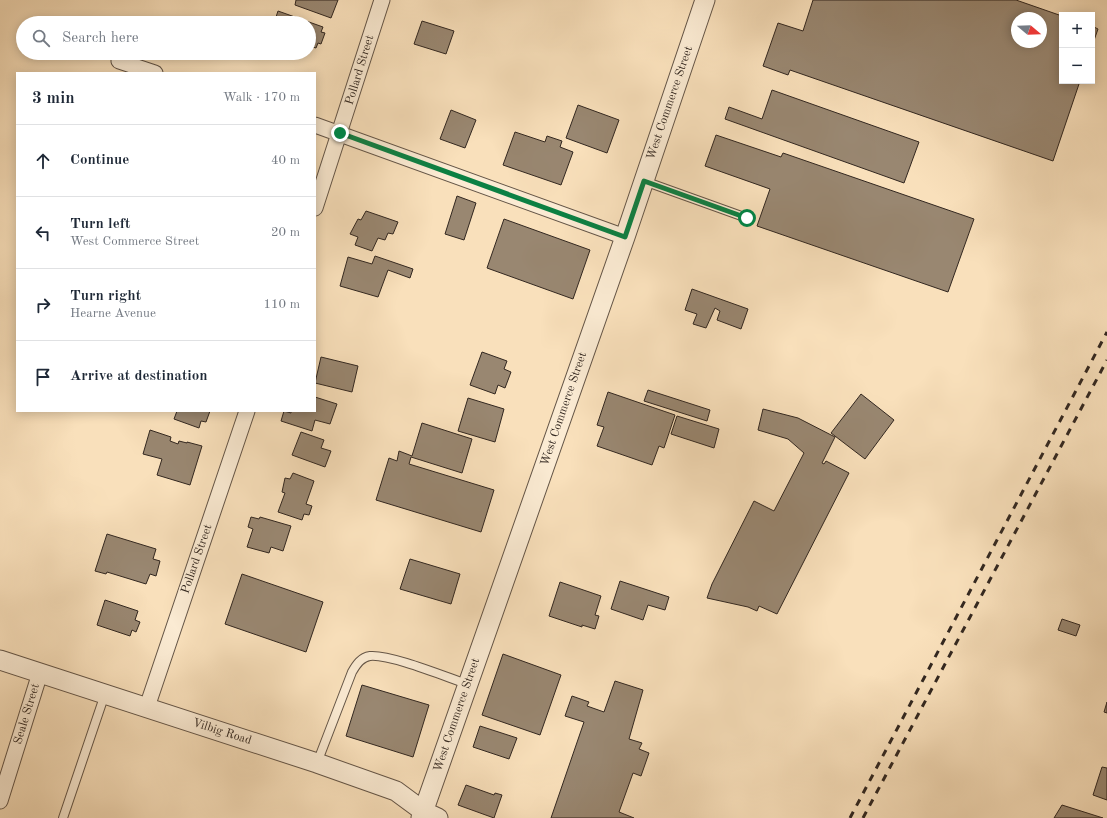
<!DOCTYPE html>
<html lang="en">
<head>
<meta charset="utf-8">
<style>
  :root { --surface:#fff; --page:#f6f6f7; --text:#1f2937; --muted:#747a83; --line:#e0e1e3 }
  body { margin:0; font-family:"Old Standard TT",serif; background:var(--page); color:var(--text) }
  .controls { position:absolute; right:12px; top:12px; display:grid; overflow:hidden; border-radius:0px; box-shadow:0 2px 10px #0003 }
  .controls button { width:36px; height:36px; display:grid; place-items:center; padding:0; border:0; border-bottom:1px solid var(--line); background:var(--surface); color:var(--text); font:20px sans-serif }
  .compass { position:absolute; left:1011px; top:12px; width:36px; height:36px; border-radius:50%; background:var(--surface); box-shadow:0 2px 10px #0003; rotate:109deg }
  .stop { position:absolute; width:12px; height:12px; margin:-9px; border:3px solid #0b8043; border-radius:50%; background:#fff }
  .stop.end { background:#0b8043; border-color:#fff; box-shadow:0 1px 4px #0008 }
  .list { margin:0; padding:0; list-style:none }
  h2 { display:flex; justify-content:space-between; align-items:center; height:52px; margin:0; padding:0 16px; font-size:17px }
  h2 small { font-size:13px; font-weight:400; color:var(--muted) }
  .list li { display:grid; grid-template-columns:26px 1fr auto; gap:12px; align-items:center; box-sizing:border-box; height:72px; padding:0 16px; border-top:1px solid var(--line) }
  .list b { display:block; font-size:15px; white-space:nowrap }
  .list p { margin:0; font-size:13px; white-space:nowrap; color:var(--muted) }
  .list em { font-size:13px; font-style:normal; color:var(--muted) }
  .icon { flex:none; width:22px; height:22px; fill:none; stroke:currentColor; stroke-width:2; stroke-linecap:round; stroke-linejoin:round }
  .map { position:relative; flex:none; width:1107px; height:818px; overflow:hidden }
  .search { position:absolute; background:var(--surface); box-shadow:0 2px 10px #0003; left:16px; top:16px; width:300px; height:44px; display:flex; align-items:center; gap:10px; box-sizing:border-box; padding:0 14px; border-radius:22px; color:var(--muted); font-size:15px }
  .panel { position:absolute; background:var(--surface); box-shadow:0 2px 10px #0003; left:16px; top:72px; width:300px; height:340px; border-radius:0px }
  .map>svg:first-child { display:block }
</style>
</head>
<body>
<div class="map">
<svg width="1107" height="818" viewBox="0 0 1107 818">
  <rect width="100%" height="100%" fill="#f9e0bb"/>
  <filter id="stains"><feTurbulence type="fractalNoise" baseFrequency=".005" numOctaves="4"/><feColorMatrix values="0 0 0 0 .2 0 0 0 0 .09 0 0 0 0 .02 0 0 0 .5 -.17"/></filter>
  <radialGradient id="worn" r=".72"><stop offset=".6" stop-color="#630" stop-opacity="0"/><stop offset="1" stop-color="#630" stop-opacity=".3"/></radialGradient>
  <path fill="#998771" stroke="#322720" fill-rule="evenodd" d="M296,0h42l-7,18 -36,-13z
    M813,0h203l46,16v65h18l-27,80 -263,-91 -2,5 -25,-9 15,-43 25,8zM1017,18h24v24h-24z
    M278,11l45,16 -2,5 4,1 -4,11 -3,-1 -2,5 -7,-2v-23h-35z
    M422,21l32,10 -8,23 -32,-10z
    M1092,26l6,3 -6,17z
    M772,90l147,52 -15,41 -179,-64 4,-12 33,12z
    M578,105l41,15 -12,33 -41,-15z
    M451,110l25,10 -11,28 -25,-9z
    M515,132l30,10 2,-6 15,5 -2,6 13,5 -12,33 -58,-20z
    M716,135l65,22 2,-4 191,66 -26,73 -191,-66 13,-37 -65,-23z
    M457,196l19,7 -12,37 -19,-6z
    M366,211l32,11 -5,12 -5,-1 -3,7 -7,-2 -6,13 -17,-6 3,-8 -8,-3 8,-15 3,1z
    M504,219l86,31 -17,49 -86,-31z
    M375,256l38,13 -3,9 -22,-8 -10,27 -38,-11 8,-29 24,7z
    M692,289l56,20 -7,20 -24,-9 3,-9 -5,-3 -9,20 -13,-4 4,-10 -12,-4z
    M482,352l25,9 -3,8 7,3 -6,16 -7,-3 -3,9 -25,-9z
    M321,357l37,9 -6,26 -37,-9z
    M648,390l62,20 -3,11 -63,-20z
    M608,392l67,23 -11,33 -5,-2 -7,19 -55,-19 7,-19 -7,-2z
    M861,394l33,26 -29,39 -34,-26z
    M315,397l22,7 -7,20 -15,-4 -3,11 -31,-10 3,-10 7,2v-2h24z
    M468,398l36,11 -9,33 -37,-11z
    M763,409l35,9 37,19 -13,26 2,1 2,-3 23,12 -72,141 -18,-8 -2,5 -9,-4 -41,-9 5,-14 42,-83 20,10 30,-58 -16,-14 -30,-9z
    M177,411h33l-4,11 -5,-1 -2,7 -25,-9z
    M677,416l42,13 -5,19 -43,-14z
    M422,423l50,16 -10,34 -51,-16 -2,7 85,26 -13,42 -105,-32 13,-42 8,3 2,-10 13,5z
    M150,430l21,7 -1,4 8,3 1,-3 8,2v-1l15,4 -12,39 -33,-10 5,-16 -19,-5z
    M301,432l23,8 -3,8 10,3 -6,16 -33,-12z
    M293,473l21,8 -8,23 6,2 -3,9 -5,-1 -2,6 -24,-8 7,-19 -3,-1 3,-14 5,1z
    M251,517l8,2 1,-2 31,9 -8,25 -12,-4 -2,6 -22,-6 6,-18 -5,-2z
    M107,534l49,15 -3,10 7,2 -4,15 -6,-2 -4,10 -39,-12 -1,2 -11,-3z
    M410,559l50,15 -9,30 -51,-15z
    M242,574l81,28 -17,50 -81,-28z
    M620,581l49,16 -4,13 -17,-5 -5,15 -32,-11z
    M560,582l41,14 -6,19 4,1 -4,13 -13,-4v2l-33,-11z
    M105,600l33,11 -3,9 5,2 -4,10 -4,-2 -2,6 -33,-11z
    M1062,619l18,6 -4,11 -18,-6z
    M503,654l58,21 -21,60 -58,-20z
    M615,681l28,9 -14,49 13,4 -3,6 10,4 -8,23 -8,-3 -14,39 15,6h-83l33,-96 -19,-6 7,-20 17,6 -2,4 17,6z
    M362,685l67,20 -16,52 -67,-21z
    M1107,702v11l-3,-1z
    M480,726l37,12 -8,21 -36,-12z
    M1102,767l5,1v32l-14,-5z
    M466,785l28,10 1,-2 7,2 -8,23 -36,-13z
    M1062,805l41,13h-49z"/>
  <g fill="none" stroke-linecap="round" stroke-linejoin="round">
    <g stroke="#645547" stroke-width="10">
      <path id="service" d="M644,181l103,37
        M317,763l35,-91c4,-7 9,-15 18,-16 20,-2 76,21 97,28
        M63,818l42,-124"/>
    </g>
    <g stroke="#645547" stroke-width="17">
      <path id="minor" d="M119,61l36,12
        M315,125l310,112
        M315,208l67,-208
        M147,707l100,-296
        M0,801l40,-128"/>
    </g>
    <g stroke="#645547" stroke-width="21">
      <path id="tertiary" d="M0,660l317,103 79,28 27,20 15,7
        M421,818l204,-581 80,-237"/>
    </g>
    <use href="#service" stroke="#fbebd3" stroke-width="8"/>
    <use href="#minor" stroke="#fbebd3" stroke-width="15"/>
    <use href="#tertiary" stroke="#fbebd3" stroke-width="19"/>
    <path stroke="#322720" stroke-width="3" stroke-dasharray="7 7" stroke-linecap="butt" d="M850,818l257,-486
      M863,818l244,-458"/>
  </g>
  <g fill="none" stroke-linecap="round" stroke-linejoin="round">
    <path stroke="#0b8043" stroke-width="5" d="M340,133l285,104 19,-56 103,37"/>
  </g>
  <g text-anchor="middle" dominant-baseline="central" stroke-width="3" stroke-linejoin="round" paint-order="stroke">
    <g font-size="12" fill="#322720" stroke="#fbebd3">
      <text transform="translate(360 70) rotate(-73)">Pollard Street</text>
      <text transform="translate(670 103) rotate(-71)">West Commerce Street</text>
      <text transform="translate(564 409) rotate(-71)">West Commerce Street</text>
      <text transform="translate(197 559) rotate(-71)">Pollard Street</text>
      <text transform="translate(27 714) rotate(-73)">Seale Street</text>
      <text transform="translate(457 715) rotate(-71)">West Commerce Street</text>
      <text transform="translate(222 732) rotate(18)">Vilbig Road</text>
    </g>
  </g>
  <rect width="100%" height="100%" filter="url(#stains)"/>
  <rect width="100%" height="100%" fill="url(#worn)"/>
</svg>
<div class="controls">
<button>+</button>
<button>−</button>
</div>
<svg class="compass" viewBox="-18 -18 36 36"><path d="M0-13l5 13h-10z" fill="#e53935"/><path d="M0 13l5-13h-10z" fill="#747a83"/></svg>
<div class="stop" style="left:747px;top:218px"></div>
<div class="stop end" style="left:340px;top:133px"></div>
<div class="search"><svg class="icon" aria-label="search" viewBox="0 0 24 24"><circle cx="10" cy="10" r="6"/><path d="M15 15l6 6"/></svg>Search here</div>
<section class="panel">
<h2>3 min<small>Walk · 170 m</small></h2>
<ul class="list">
<li><svg class="icon" aria-label="ahead" viewBox="0 0 24 24"><path d="M12 20V5M6 11l6-6 6 6"/></svg><div><b>Continue</b></div><em>40 m</em></li>
<li><svg class="icon" aria-label="left" viewBox="0 0 24 24"><path d="M17 20v-9H6M10 6l-5 5 5 5"/></svg><div><b>Turn left</b><p>West Commerce Street</p></div><em>20 m</em></li>
<li><svg class="icon" aria-label="right" viewBox="0 0 24 24"><path d="M7 20v-9h11M14 6l5 5-5 5"/></svg><div><b>Turn right</b><p>Hearne Avenue</p></div><em>110 m</em></li>
<li><svg class="icon" aria-label="arrive" viewBox="0 0 24 24"><path d="M6 21V4h12l-3 4 3 4H6"/></svg><div><b>Arrive at destination</b></div></li>
</ul>
</section>
</div>
</body>
</html>
